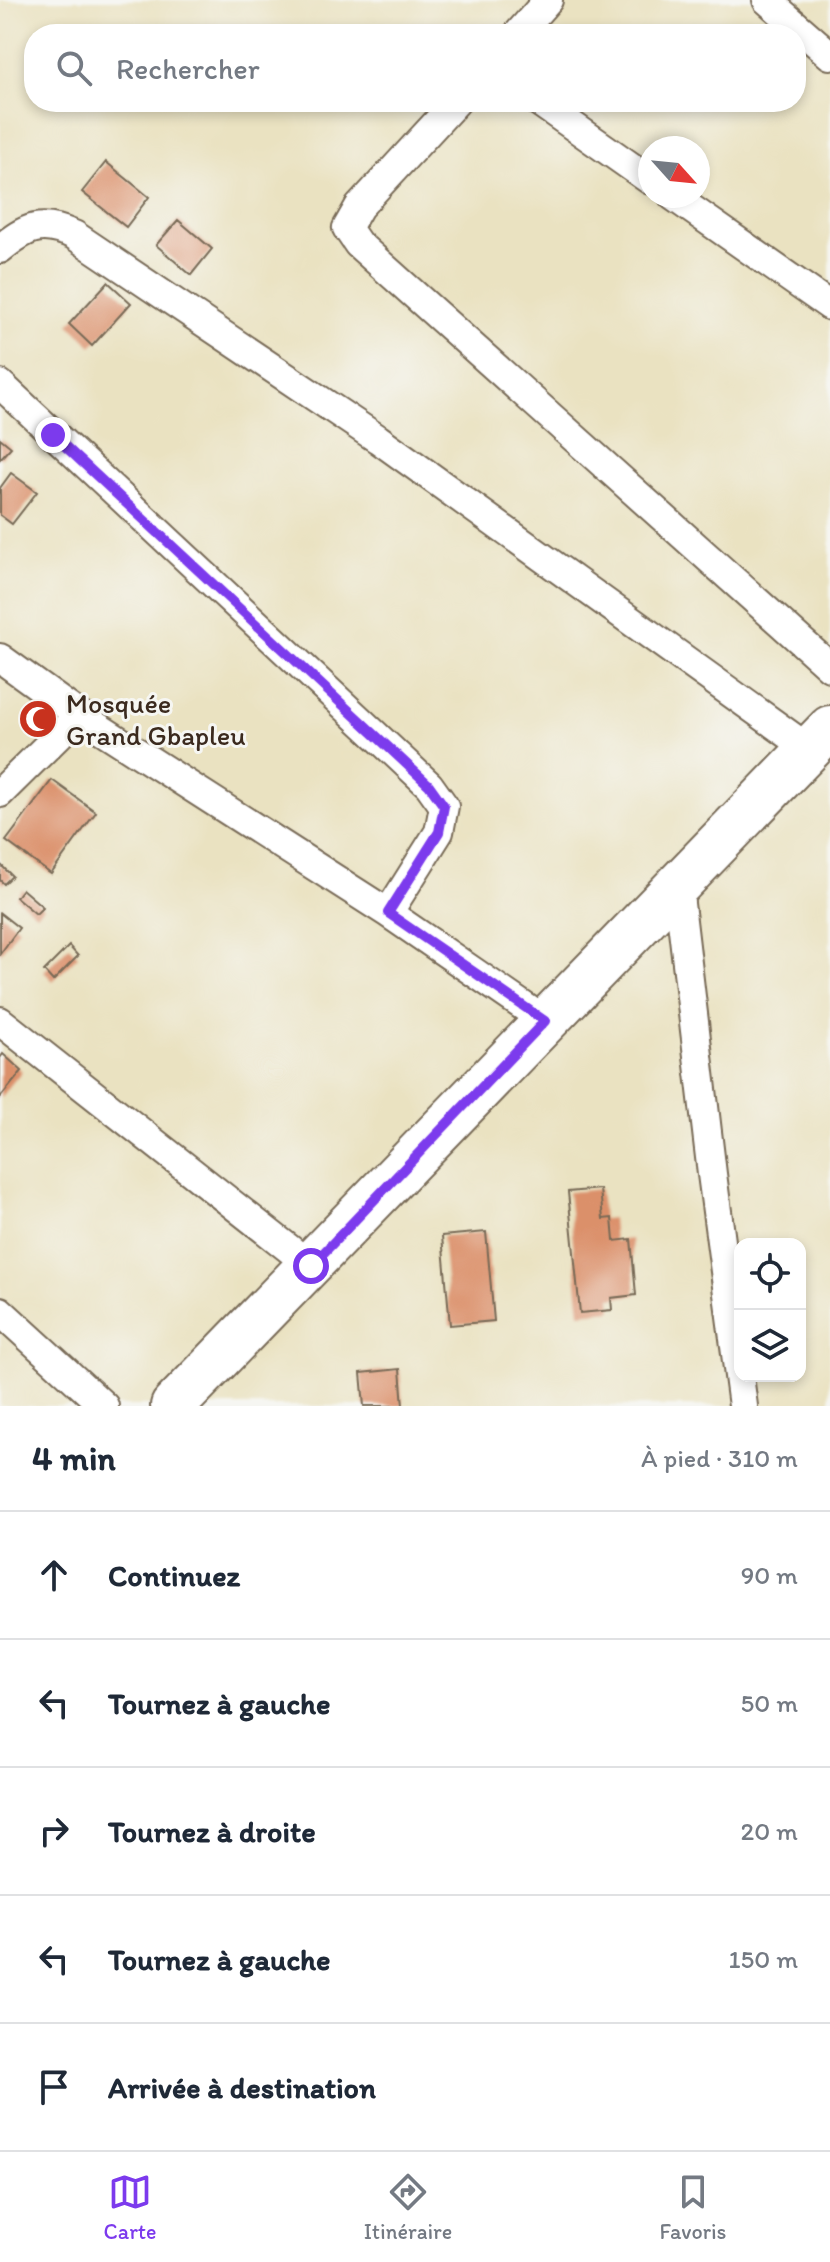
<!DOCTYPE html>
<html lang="fr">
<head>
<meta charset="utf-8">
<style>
  :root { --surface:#fff; --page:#f6f6f7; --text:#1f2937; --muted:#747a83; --line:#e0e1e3; --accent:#7c3aed }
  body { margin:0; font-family:Itim,sans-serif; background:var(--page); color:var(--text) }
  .controls { position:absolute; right:24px; bottom:24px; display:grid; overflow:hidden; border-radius:16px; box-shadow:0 4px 12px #0003 }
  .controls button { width:72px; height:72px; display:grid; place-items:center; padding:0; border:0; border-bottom:2px solid var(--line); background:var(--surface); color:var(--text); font:40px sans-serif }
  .compass { position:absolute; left:638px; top:136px; width:72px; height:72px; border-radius:50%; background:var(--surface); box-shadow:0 4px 12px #0003; rotate:117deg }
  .stop { position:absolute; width:24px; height:24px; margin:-18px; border:6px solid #7c3aed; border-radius:50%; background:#fff }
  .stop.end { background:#7c3aed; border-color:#fff; box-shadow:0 2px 8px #0008 }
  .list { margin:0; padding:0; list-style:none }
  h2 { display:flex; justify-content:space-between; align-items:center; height:104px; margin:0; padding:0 32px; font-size:34px }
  h2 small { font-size:26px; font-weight:400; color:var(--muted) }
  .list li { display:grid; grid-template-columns:52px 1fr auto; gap:24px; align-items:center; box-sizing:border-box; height:128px; padding:0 32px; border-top:2px solid var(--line) }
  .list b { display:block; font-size:30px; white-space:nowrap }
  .list em { font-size:26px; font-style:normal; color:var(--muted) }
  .icon { flex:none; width:44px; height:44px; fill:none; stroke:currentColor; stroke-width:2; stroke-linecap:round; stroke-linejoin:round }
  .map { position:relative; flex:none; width:830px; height:1406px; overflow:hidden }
  .search { position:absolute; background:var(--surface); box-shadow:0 4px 12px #0003; left:24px; right:24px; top:24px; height:88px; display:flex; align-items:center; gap:20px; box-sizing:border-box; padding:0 28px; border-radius:32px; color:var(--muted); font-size:30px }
  .sheet { height:744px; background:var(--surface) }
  nav { display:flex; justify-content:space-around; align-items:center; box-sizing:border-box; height:112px; border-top:2px solid var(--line); background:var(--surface); font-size:22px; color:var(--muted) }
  nav a { display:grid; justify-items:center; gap:4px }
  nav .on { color:var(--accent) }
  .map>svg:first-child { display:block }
</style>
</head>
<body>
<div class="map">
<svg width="830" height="1406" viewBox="0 0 830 1406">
  <rect width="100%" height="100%" fill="#f6f6f2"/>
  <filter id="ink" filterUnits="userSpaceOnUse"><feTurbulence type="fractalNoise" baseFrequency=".0125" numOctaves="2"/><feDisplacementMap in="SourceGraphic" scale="16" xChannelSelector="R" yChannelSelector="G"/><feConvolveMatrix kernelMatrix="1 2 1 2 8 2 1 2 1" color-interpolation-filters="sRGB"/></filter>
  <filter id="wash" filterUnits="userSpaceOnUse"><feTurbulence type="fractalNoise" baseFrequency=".006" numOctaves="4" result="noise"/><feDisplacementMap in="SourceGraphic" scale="32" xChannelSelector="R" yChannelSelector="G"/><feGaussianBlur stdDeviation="1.8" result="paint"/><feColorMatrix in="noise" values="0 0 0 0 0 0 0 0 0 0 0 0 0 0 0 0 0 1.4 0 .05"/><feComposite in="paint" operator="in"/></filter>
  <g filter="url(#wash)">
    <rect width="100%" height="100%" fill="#eae2c1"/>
    <g id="blocks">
      <path fill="#db906a" d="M106,162l43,35 -23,30 -44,-35z
        M178,220l34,29 -21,26 -35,-30z
        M108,282l23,21 -39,43 -23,-22z
        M0,438l11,9 -11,12z
        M11,473l26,19 -25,32 -12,-9v-27z
        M52,780l44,32 -45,62 -45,-33z
        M0,864l12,12 -8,8 -4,-4z
        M22,889l21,18 -7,7 -20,-17z
        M0,913l19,15 -19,26z
        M69,946l9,10 -25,25 -9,-10z
        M3,1054l19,17 -22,27v-40z
        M600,1189l3,30 9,-1 2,23 17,-2 5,56 -25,3 1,12 -32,3 -12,-121z
        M486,1232l8,89 -44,4 -8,-89z
        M400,1369l3,37h-39l-3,-33z"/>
    </g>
  </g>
  <g filter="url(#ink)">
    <use href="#blocks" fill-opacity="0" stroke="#786a57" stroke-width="2"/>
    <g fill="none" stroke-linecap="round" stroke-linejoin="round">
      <g stroke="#786a57" stroke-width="32">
        <path id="street" d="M767,0l63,55
          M518,34l30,-34
          M456,102l-97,105 -12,21 11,16 472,423
          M539,102l111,78
          M673,196l157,110
          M0,249c27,-22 41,-29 74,-14l304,204 431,310
          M0,384l429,401 15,21 -5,26 -51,81
          M0,658l79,57 309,198 157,108
          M0,793l79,-78
          M678,887l34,287 31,232
          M0,1021l311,245
          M0,1311l104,95"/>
      </g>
      <g stroke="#786a57" stroke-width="48">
        <path id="primary" d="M173,1406l657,-678"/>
      </g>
      <use href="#street" stroke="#fff" stroke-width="28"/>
      <use href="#primary" stroke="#fff" stroke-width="44"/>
    </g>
  </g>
  <g fill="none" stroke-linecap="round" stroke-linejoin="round" filter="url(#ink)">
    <path stroke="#7c3aed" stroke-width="10" d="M53,435l376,350 15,21 -5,26 -51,81 157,108 -234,245"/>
  </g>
  <defs>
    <g id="mosque-disc" transform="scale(2)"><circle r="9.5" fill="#c8321e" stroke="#f6f6f2"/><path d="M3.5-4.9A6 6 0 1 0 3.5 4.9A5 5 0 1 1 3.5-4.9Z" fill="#fff"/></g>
  </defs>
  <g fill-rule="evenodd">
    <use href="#mosque-disc" x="38" y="719"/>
  </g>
  <g text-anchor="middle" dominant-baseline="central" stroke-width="6" stroke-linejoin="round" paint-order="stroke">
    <g font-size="28" fill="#3b2a1e" stroke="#f6f6f2" text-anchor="start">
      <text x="66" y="703">Mosquée<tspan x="66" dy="32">Grand Gbapleu</tspan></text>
    </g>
  </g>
</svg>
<div class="controls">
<button><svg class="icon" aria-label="locate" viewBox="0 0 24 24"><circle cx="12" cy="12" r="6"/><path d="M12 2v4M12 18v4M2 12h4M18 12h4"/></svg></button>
<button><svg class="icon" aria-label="layers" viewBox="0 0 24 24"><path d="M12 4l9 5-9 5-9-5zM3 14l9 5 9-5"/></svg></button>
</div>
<svg class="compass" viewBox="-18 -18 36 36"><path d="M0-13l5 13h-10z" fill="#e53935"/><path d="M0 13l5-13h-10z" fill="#747a83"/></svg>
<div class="stop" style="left:311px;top:1266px"></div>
<div class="stop end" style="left:53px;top:435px"></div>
<div class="search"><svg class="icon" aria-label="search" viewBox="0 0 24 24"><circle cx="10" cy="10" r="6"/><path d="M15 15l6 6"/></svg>Rechercher</div>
</div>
<section class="sheet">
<h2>4 min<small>À pied · 310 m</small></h2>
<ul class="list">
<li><svg class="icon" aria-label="ahead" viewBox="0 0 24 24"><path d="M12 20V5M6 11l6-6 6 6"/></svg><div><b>Continuez</b></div><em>90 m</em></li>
<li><svg class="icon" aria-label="left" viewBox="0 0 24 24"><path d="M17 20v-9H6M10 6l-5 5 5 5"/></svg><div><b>Tournez à gauche</b></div><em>50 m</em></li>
<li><svg class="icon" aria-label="right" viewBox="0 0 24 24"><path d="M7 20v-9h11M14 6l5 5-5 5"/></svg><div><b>Tournez à droite</b></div><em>20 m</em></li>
<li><svg class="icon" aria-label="left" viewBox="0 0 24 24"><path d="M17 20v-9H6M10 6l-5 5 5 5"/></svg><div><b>Tournez à gauche</b></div><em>150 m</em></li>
<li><svg class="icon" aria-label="arrive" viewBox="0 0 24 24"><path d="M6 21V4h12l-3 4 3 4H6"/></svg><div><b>Arrivée à destination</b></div></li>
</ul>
</section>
<nav>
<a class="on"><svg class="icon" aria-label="map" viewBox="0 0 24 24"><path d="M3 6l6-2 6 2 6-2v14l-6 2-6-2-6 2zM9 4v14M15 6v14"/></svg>Carte</a>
<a><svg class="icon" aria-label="directions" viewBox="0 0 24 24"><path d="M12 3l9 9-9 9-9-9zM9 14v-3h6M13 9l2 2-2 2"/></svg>Itinéraire</a>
<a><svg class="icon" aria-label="saved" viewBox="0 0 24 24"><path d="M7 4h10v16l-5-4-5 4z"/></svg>Favoris</a>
</nav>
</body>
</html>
